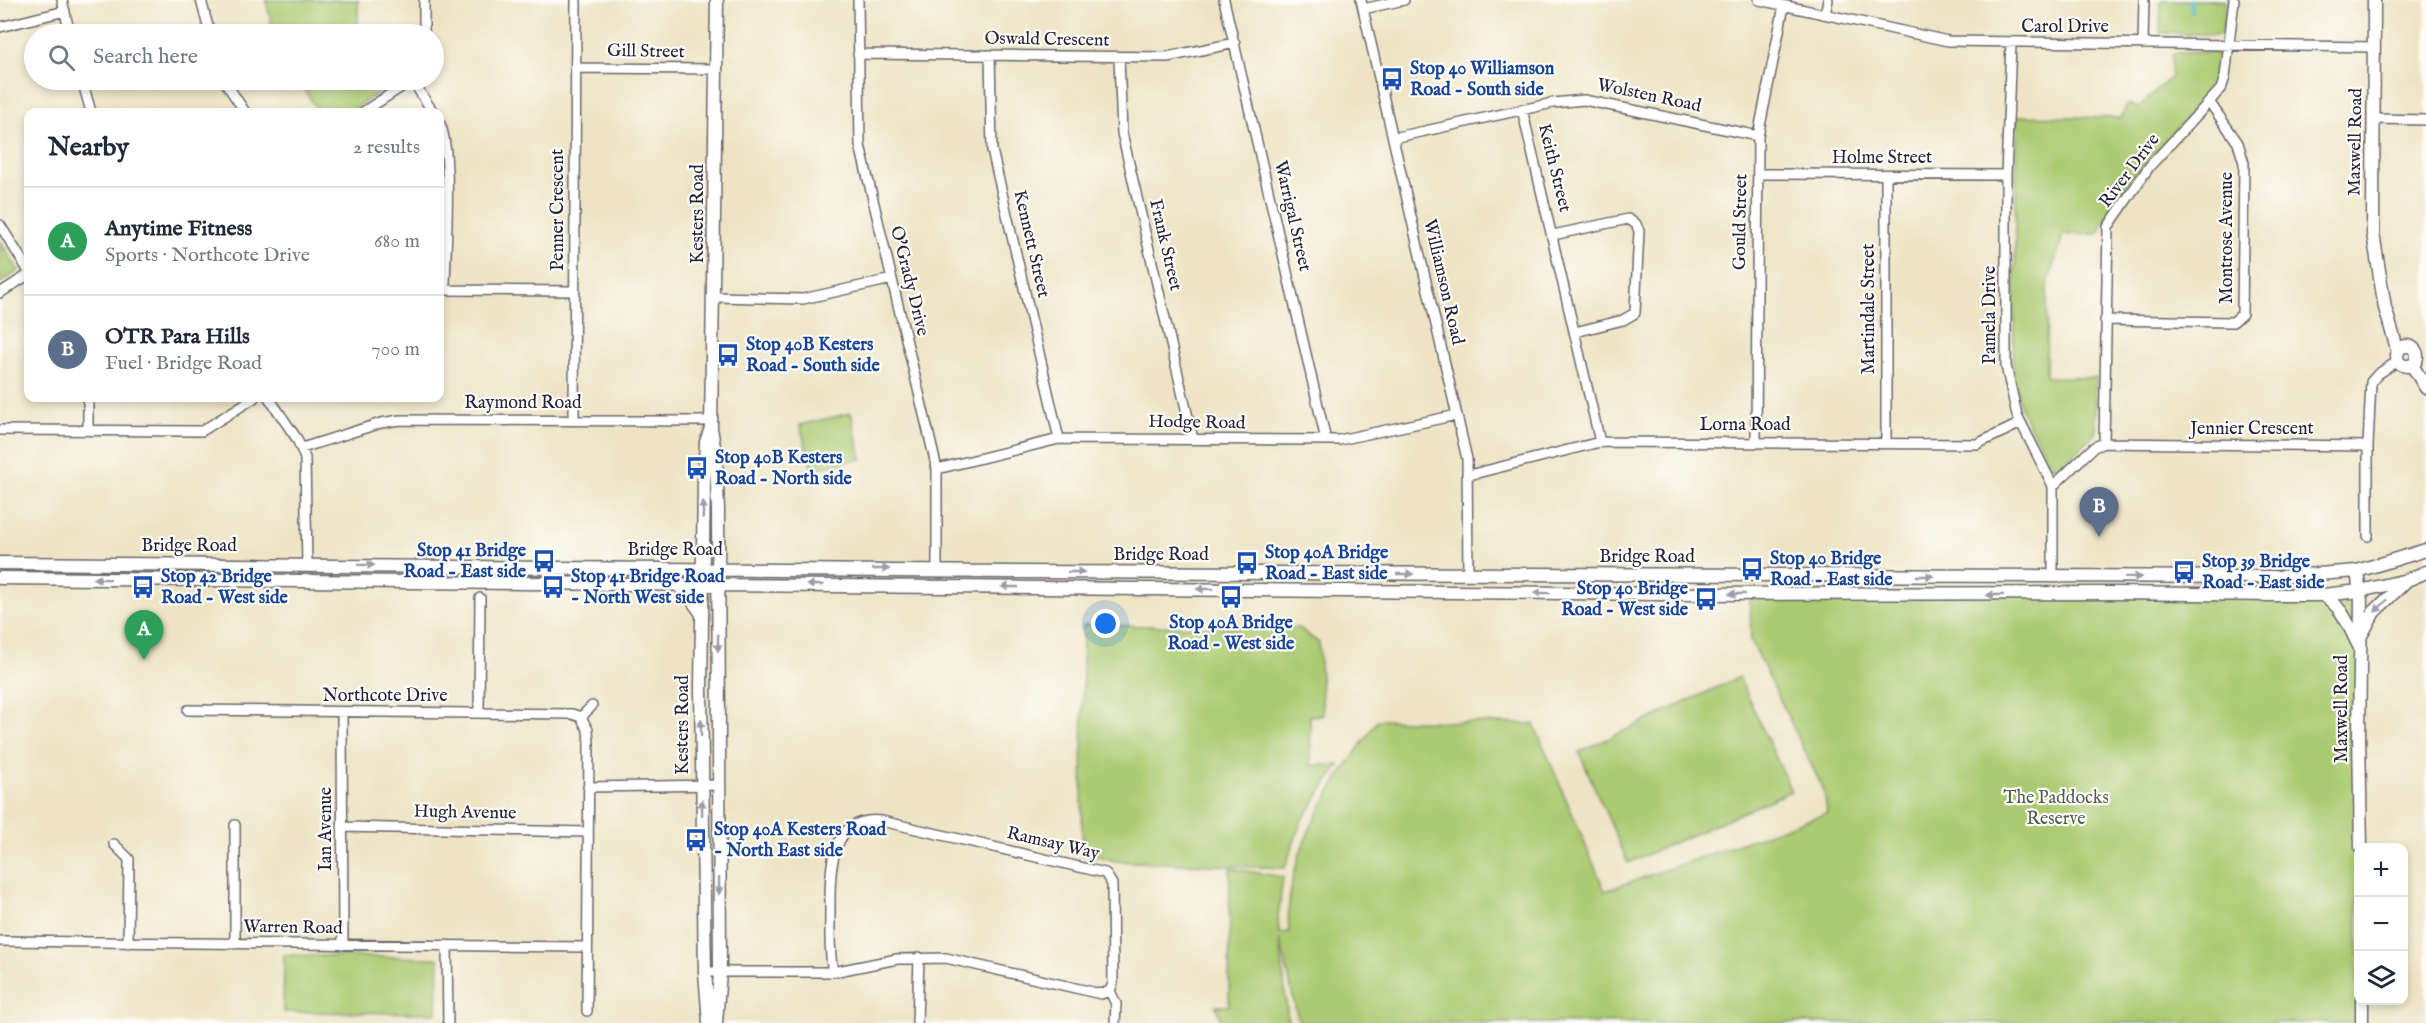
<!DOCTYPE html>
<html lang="en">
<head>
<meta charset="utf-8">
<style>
  :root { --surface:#fff; --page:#f2f2f3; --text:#1f2937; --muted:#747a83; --line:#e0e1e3; --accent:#d1495b }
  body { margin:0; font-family:"IM FELL English",serif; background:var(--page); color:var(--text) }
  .controls { position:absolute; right:18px; bottom:18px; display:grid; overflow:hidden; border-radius:12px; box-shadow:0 3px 9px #0003 }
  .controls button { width:54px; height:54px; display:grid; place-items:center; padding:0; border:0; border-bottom:2px solid var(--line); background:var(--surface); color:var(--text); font:30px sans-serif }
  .you { position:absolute; left:1106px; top:624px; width:21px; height:21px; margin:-15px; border:4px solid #fff; border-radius:50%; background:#1a73e8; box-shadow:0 0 0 9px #1a73e833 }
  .badge { display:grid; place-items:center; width:39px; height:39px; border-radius:50%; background:var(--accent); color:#fff; font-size:20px; font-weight:700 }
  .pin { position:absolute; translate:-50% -50px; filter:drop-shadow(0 2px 3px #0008) }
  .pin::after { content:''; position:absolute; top:32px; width:21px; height:18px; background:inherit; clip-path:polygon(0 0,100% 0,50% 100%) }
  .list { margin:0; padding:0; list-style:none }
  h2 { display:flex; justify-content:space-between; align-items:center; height:78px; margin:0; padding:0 24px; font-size:26px }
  h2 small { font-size:20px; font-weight:400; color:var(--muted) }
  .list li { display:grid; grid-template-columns:39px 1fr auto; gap:18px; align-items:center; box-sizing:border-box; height:108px; padding:0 24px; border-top:2px solid var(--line) }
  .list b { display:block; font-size:22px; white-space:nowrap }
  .list p { margin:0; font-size:20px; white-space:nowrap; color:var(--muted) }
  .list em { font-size:20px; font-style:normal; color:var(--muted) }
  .icon { flex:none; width:33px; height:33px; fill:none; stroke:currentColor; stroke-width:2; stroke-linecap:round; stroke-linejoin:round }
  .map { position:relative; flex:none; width:2426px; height:1023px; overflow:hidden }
  .search { position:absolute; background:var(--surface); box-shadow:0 3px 9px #0003; left:24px; top:24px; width:420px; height:66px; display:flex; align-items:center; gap:15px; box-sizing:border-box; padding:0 21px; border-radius:33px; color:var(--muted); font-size:22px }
  .panel { position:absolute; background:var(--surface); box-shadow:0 3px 9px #0003; left:24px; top:108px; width:420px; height:294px; border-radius:12px }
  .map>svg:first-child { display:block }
</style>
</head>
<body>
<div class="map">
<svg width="2426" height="1023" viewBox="0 0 2426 1023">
  <rect width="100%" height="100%" fill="#fdfcf7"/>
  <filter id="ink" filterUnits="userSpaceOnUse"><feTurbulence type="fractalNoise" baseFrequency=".0167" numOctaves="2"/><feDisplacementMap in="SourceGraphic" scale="12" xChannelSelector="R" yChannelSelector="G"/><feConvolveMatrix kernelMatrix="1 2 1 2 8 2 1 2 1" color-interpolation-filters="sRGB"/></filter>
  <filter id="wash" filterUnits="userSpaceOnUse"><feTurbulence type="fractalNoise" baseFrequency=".008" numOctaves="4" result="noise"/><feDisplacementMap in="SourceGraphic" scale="24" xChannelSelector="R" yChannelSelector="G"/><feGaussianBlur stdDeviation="1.35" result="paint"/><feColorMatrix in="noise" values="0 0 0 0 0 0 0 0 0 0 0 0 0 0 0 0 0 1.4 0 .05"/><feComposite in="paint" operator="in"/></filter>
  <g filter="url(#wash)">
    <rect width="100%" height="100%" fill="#eee4c5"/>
    <path fill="#abca71" stroke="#667656" stroke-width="1.5" d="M266,0h92v34h-84z
      M2161,0h65l-4,35 -62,-2z
      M2214,52l7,6 -5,30 -83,87 -35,59 -35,1 -16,52 -1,90 50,1v52l-2,5 -35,33 -8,-2 -30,-57 -8,-36 4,-257 104,2 7,-14 11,3 32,-30 1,-24z
      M298,80h94l2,3 -45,29h-30z
      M0,241l19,30 -19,12z
      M851,413l10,46 -49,10 -12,-44z
      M1750,594h594l9,10 5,13v383l3,23h-1060l-3,-4 -18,-80 8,84h-66l-6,-17h13l1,-138 53,9 -5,40 1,16 10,-1c-7,-81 46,-149 89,-212l156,4 71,167 222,-78 -3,-22 -73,-151z
      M1083,625l216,3 20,15 4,72 -13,1 1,49h28l-38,57 -16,46 -171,-7 -32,-10z
      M1739,677l52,114 -163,72 -49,-111z
      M284,955l152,3 3,2 -2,53 -154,-1z"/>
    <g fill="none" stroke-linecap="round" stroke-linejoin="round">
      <path stroke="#51bfc8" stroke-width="3" d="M2191,0l1,12"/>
    </g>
  </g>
  <g filter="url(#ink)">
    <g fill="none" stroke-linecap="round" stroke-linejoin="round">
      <g stroke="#69666b" stroke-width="12">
        <path id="street" d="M62,0l8,34
          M201,0l9,34
          M858,0l2,145 77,324v100
          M1224,0l102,440
          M1361,0l106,459 1,115
          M1759,0l189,41 427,6
          M1363,9l41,-9
          M1825,14l3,-14
          M0,27l65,-16
          M424,34v-34
          M2011,43l-5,132v191l11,49 36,71v90
          M2143,44l1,-44
          M858,54l309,3 68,-14
          M990,55l2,95 67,289
          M1119,57l3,76 71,306
          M575,68l142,1
          M82,80l9,32
          M224,80l21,32
          M412,80l21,32
          M1522,109l78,333
          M363,112l49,-32
          M2374,119l52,1
          M440,124c13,28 5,130 5,166
          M1393,138l160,-35 31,-3 174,36
          M1758,174l248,1
          M1886,175v268
          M0,225l28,45
          M1553,235l75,-16 8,5 3,7 -4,82 -12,7 -48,12
          M442,290l132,1
          M0,293l28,-18
          M715,297l88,2 89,-20
          M2105,320l128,2 9,-8 2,-151 -6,-20 -28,-40
          M88,398v32
          M269,398l28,41 8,19 2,107
          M574,420l2,-420
          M0,430l202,1 52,-33
          M1756,442l2,-306 26,-130
          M2104,443l4,-216 41,-60 72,-78 4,-12 9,-77
          M302,448l79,-25 19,-3 311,1
          M937,469l122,-30 280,1 118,-25
          M1469,475l131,-33 377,2 44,-21
          M2053,486l41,-39 10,-4 264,3 3,-64 7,-8 20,-13
          M2368,536v-90
          M188,710l384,4 9,3 7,13 1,12 -2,269
          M479,712l1,-114
          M342,713l1,232
          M581,717l11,-11
          M588,787l131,-2
          M235,825v119
          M342,827l246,5
          M114,844l15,15 -1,84
          M0,941l586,6
          M447,946l1,77
          M705,972h128l64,-13 49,-1 155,36 9,-3 3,-8 -1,-99 -7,-11 -223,-52c-54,-6 -52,52 -52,90 0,20 -1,41 3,61
          M1110,991l6,13 -1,19
          M917,1023l2,-66"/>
      </g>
      <g stroke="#69666b" stroke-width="15">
        <path id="secondary" d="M2374,0l-1,233 12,75 13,44
          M2397 356a10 10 0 1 1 20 0a10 10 0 1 1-20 0Z
          M2412,365l14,23
          M0,563l1008,9 1271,5 78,-6 69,-21
          M2357,571l4,30 -2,134 2,113
          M0,578l1661,16 453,-1 159,2h49l38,-4 47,-11 19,-8
          M676,584l11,9 15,21
          M2322,595c20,9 28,34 38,53
          M2362,634l12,-22 32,-31
          M709,1023l-4,-51 -4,-283 3,-208 2,-39 5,-14
          M716,1023l4,-50 -2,-463 -2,-52 -5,-30 6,-428
          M2362,1023v-23"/>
      </g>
      <use href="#street" stroke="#fff" stroke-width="9"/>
      <use href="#secondary" stroke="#fff" stroke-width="12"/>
    </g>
    <defs><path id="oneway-solid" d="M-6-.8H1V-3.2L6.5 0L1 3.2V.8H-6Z" transform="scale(1.5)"/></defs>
    <g fill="#9c9ca7">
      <use href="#oneway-solid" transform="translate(703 510) rotate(-89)"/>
      <use href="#oneway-solid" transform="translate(366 565) rotate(1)"/>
      <use href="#oneway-solid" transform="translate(881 569)"/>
      <use href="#oneway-solid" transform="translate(1076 572)"/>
      <use href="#oneway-solid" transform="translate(1405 574)"/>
      <use href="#oneway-solid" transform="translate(1925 576)"/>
      <use href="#oneway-solid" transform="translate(2133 577) rotate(1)"/>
      <use href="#oneway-solid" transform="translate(102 579) rotate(-179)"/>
      <use href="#oneway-solid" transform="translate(815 585) rotate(-179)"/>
      <use href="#oneway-solid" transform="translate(1010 587) rotate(-180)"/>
      <use href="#oneway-solid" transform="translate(1205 589) rotate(-180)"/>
      <use href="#oneway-solid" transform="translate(1542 593) rotate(-179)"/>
      <use href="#oneway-solid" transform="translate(1737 594) rotate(-180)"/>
      <use href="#oneway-solid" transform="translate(1995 595) rotate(179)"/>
      <use href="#oneway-solid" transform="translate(2381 606) rotate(136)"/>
      <use href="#oneway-solid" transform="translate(718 643) rotate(90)"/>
      <use href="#oneway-solid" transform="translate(701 728) rotate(-90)"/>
      <use href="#oneway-solid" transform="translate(702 808) rotate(-91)"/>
      <use href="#oneway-solid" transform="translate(719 886) rotate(90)"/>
    </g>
  </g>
  <defs>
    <g id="bus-bare" transform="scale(1.8)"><path d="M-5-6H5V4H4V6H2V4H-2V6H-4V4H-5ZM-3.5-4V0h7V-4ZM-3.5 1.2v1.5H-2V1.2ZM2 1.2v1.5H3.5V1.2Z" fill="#1a4fb4" stroke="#fdfcf7" stroke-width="2.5" paint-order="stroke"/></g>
  </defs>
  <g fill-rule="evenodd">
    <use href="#bus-bare" x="1392" y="79"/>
    <use href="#bus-bare" x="728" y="355"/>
    <use href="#bus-bare" x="697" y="468"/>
    <use href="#bus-bare" x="544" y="561"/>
    <use href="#bus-bare" x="1247" y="563"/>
    <use href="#bus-bare" x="1752" y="569"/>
    <use href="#bus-bare" x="2184" y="572"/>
    <use href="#bus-bare" x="143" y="587"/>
    <use href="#bus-bare" x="553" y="587"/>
    <use href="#bus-bare" x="1231" y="597"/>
    <use href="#bus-bare" x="1706" y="599"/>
    <use href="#bus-bare" x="696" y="840"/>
  </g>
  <g text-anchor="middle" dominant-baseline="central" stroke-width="4.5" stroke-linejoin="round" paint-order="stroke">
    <g font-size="18" fill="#22223b" stroke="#fdfcf7">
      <text x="2065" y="27">Carol Drive</text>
      <text transform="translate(1047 40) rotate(1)">Oswald Crescent</text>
      <text transform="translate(646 52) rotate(1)">Gill Street</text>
      <text transform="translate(1649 96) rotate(12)">Wolsten Road</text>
      <text transform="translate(2356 142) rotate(-89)">Maxwell Road</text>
      <text x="1882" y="158">Holme Street</text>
      <text transform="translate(1554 168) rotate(76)">Keith Street</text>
      <text transform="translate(2130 171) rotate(-53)">River Drive</text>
      <text transform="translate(558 210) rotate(-90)">Penner Crescent</text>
      <text transform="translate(698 214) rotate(-90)">Kesters Road</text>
      <text transform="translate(1292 216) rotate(77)">Warrigal Street</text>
      <text transform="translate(1741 222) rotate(-89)">Gould Street</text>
      <text transform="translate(2227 238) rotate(-90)">Montrose Avenue</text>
      <text transform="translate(1031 244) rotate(77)">Kennett Street</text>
      <text transform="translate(1165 245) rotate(77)">Frank Street</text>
      <text transform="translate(909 281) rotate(76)">O'Grady Drive</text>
      <text transform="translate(1443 282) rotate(77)">Williamson Road</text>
      <text transform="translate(1869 309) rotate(-90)">Martindale Street</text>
      <text transform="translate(1990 315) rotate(-90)">Pamela Drive</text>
      <text x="523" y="403">Raymond Road</text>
      <text transform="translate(1197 423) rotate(1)">Hodge Road</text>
      <text x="1745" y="425">Lorna Road</text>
      <text x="2252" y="429">Jennier Crescent</text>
      <text x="189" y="546">Bridge Road</text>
      <text x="675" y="550">Bridge Road</text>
      <text x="1161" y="555">Bridge Road</text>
      <text x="1647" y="557">Bridge Road</text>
      <text x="385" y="696">Northcote Drive</text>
      <text transform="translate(2342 709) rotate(-90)">Maxwell Road</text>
      <text transform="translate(683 725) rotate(-90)">Kesters Road</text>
      <text transform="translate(465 813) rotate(1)">Hugh Avenue</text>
      <text transform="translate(326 829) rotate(-90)">Ian Avenue</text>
      <text transform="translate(1053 844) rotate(13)">Ramsay Way</text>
      <text transform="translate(293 928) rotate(1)">Warren Road</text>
    </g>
    <g font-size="18" font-weight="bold" fill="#164399" stroke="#fdfcf7" text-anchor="start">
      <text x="1410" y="69">Stop 40 Williamson<tspan x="1410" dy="21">Road - South side</tspan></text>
      <text x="746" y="345">Stop 40B Kesters<tspan x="746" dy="21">Road - South side</tspan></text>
      <text x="715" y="458">Stop 40B Kesters<tspan x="715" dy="21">Road - North side</tspan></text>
      <text x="526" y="551" text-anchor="end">Stop 41 Bridge<tspan x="526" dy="21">Road - East side</tspan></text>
      <text x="1265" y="553">Stop 40A Bridge<tspan x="1265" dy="21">Road - East side</tspan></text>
      <text x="1770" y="559">Stop 40 Bridge<tspan x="1770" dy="21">Road - East side</tspan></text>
      <text x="2202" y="562">Stop 39 Bridge<tspan x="2202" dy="21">Road - East side</tspan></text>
      <text x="161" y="577">Stop 42 Bridge<tspan x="161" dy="21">Road - West side</tspan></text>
      <text x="571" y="577">Stop 41 Bridge Road<tspan x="571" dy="21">- North West side</tspan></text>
      <text x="1688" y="589" text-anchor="end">Stop 40 Bridge<tspan x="1688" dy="21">Road - West side</tspan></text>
      <text x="1231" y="623" text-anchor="middle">Stop 40A Bridge<tspan x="1231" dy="21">Road - West side</tspan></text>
      <text x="714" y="830">Stop 40A Kesters Road<tspan x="714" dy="21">- North East side</tspan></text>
    </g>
    <g font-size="18" fill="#525d4e" stroke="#fdfcf7">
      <text x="2056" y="798">The Paddocks<tspan x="2056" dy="21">Reserve</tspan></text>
    </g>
  </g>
</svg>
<div class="controls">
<button>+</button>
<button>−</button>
<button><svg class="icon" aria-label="layers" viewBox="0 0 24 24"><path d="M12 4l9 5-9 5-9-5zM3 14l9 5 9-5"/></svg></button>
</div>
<div class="you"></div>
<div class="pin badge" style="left:144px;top:660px;background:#2e9e5b">A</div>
<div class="pin badge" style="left:2099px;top:537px;background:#5c6f8a">B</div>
<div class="search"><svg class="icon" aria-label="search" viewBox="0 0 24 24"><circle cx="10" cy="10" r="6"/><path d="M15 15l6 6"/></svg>Search here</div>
<section class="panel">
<h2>Nearby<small>2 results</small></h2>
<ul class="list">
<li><span class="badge" style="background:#2e9e5b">A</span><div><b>Anytime Fitness</b><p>Sports · Northcote Drive</p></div><em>680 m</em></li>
<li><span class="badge" style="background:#5c6f8a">B</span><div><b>OTR Para Hills</b><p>Fuel · Bridge Road</p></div><em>700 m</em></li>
</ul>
</section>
</div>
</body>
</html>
